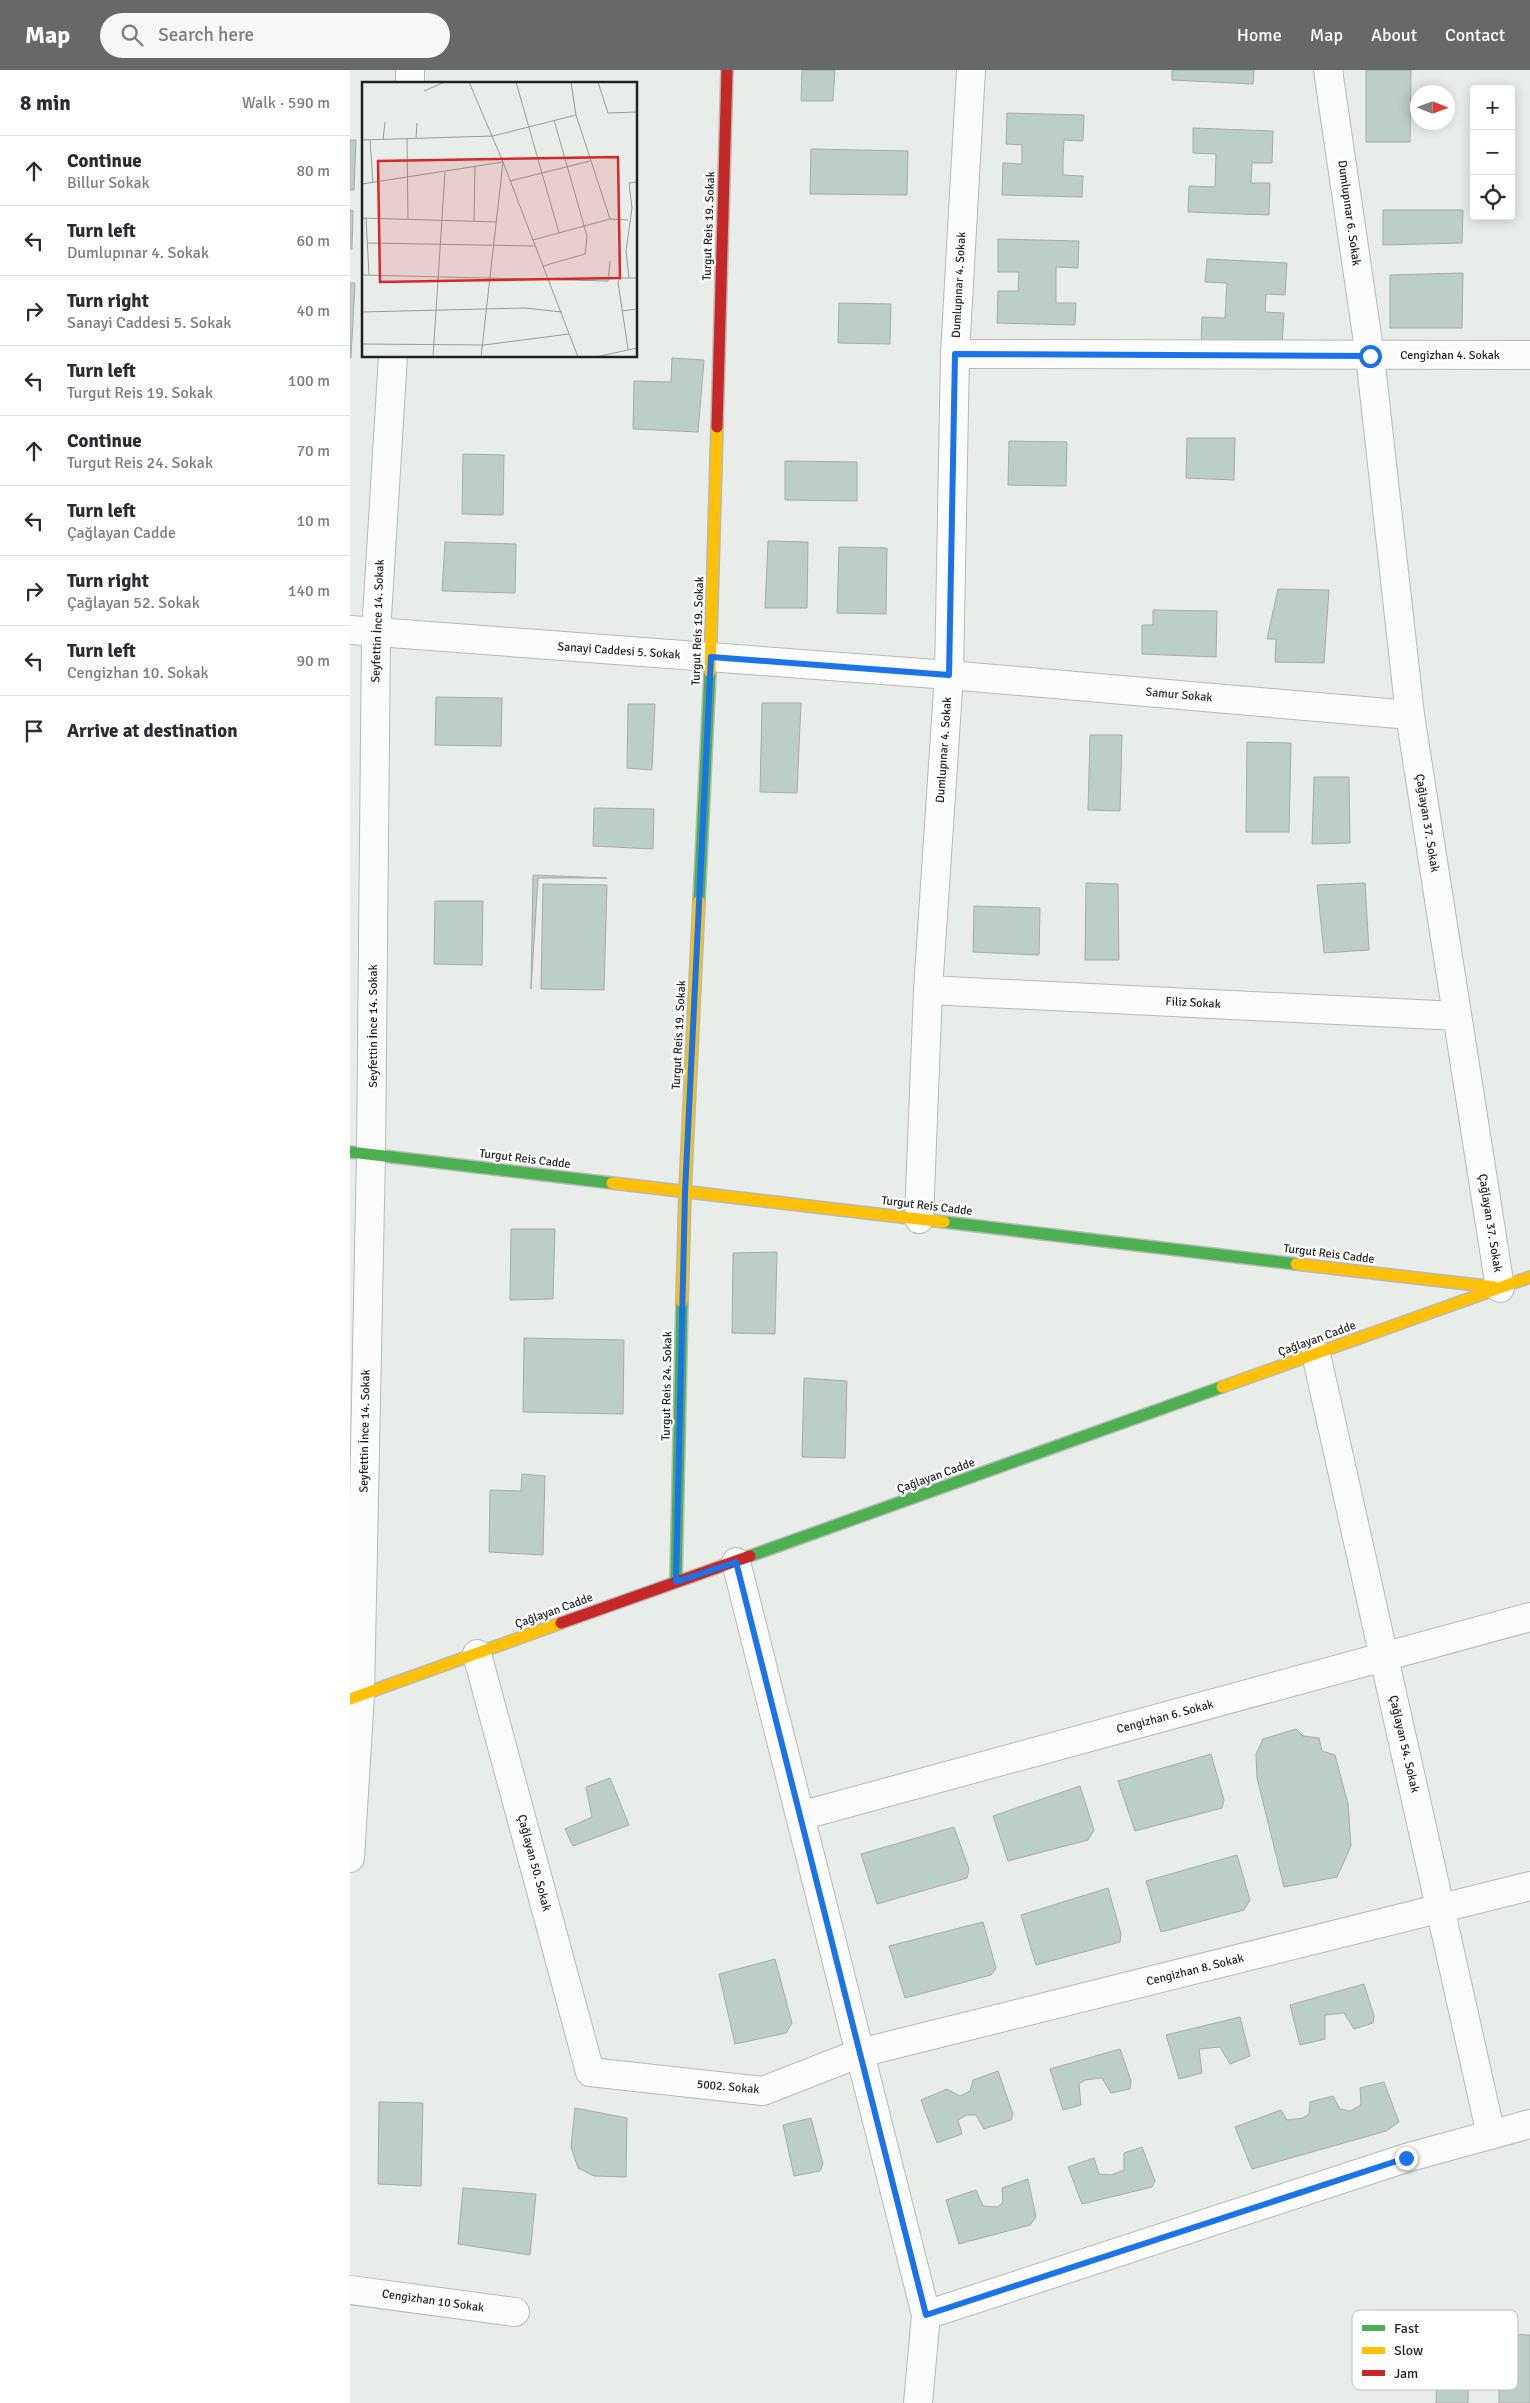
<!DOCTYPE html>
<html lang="en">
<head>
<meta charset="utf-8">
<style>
  :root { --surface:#fff; --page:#f7f7f7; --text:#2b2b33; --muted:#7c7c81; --line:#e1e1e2; --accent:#666967 }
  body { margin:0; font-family:Signika,sans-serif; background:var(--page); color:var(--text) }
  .controls { position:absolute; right:15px; top:15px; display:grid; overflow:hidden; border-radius:5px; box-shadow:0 2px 12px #0003 }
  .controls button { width:45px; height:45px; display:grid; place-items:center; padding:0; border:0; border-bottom:1px solid var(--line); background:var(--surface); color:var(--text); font:25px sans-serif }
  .compass { position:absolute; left:1060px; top:15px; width:45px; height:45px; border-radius:50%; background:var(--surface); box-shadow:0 2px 12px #0003; rotate:91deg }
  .stop { position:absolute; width:15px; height:15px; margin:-11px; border:4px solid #1a73e8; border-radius:50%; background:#fff }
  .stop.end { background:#1a73e8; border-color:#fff; box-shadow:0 1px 5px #0008 }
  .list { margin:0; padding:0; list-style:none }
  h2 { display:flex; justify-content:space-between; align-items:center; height:65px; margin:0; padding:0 20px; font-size:21px }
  h2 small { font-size:16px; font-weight:400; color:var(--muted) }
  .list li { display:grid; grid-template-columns:32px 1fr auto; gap:15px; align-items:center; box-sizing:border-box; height:70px; padding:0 20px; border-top:1px solid var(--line) }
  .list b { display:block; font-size:19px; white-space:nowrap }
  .list p { margin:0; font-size:16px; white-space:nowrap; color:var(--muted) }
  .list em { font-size:16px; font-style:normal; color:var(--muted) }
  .icon { flex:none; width:28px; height:28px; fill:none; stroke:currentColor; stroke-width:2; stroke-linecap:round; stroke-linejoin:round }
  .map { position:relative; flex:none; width:1180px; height:2333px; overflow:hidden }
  header { display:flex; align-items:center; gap:30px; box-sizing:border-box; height:70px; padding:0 25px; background:var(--accent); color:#fff }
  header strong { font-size:24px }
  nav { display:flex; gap:28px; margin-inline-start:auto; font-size:18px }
  .search { width:350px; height:45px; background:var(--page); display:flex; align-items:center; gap:12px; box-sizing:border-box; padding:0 18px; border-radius:28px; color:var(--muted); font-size:19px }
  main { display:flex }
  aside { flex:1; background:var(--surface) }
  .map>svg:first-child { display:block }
</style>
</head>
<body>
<header>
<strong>Map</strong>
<div class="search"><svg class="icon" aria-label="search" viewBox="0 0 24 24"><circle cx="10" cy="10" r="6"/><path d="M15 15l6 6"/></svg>Search here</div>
<nav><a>Home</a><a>Map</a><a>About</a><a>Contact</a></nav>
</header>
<main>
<aside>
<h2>8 min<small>Walk · 590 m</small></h2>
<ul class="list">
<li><svg class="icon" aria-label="ahead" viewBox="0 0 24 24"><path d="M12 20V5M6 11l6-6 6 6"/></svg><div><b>Continue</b><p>Billur Sokak</p></div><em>80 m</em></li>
<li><svg class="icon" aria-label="left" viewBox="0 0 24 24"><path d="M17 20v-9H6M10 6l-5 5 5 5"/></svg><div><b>Turn left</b><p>Dumlupınar 4. Sokak</p></div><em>60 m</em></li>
<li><svg class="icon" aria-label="right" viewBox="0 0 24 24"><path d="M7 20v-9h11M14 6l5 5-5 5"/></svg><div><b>Turn right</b><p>Sanayi Caddesi 5. Sokak</p></div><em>40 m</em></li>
<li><svg class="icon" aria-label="left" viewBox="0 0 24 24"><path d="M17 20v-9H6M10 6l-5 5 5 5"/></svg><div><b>Turn left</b><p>Turgut Reis 19. Sokak</p></div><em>100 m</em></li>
<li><svg class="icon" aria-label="ahead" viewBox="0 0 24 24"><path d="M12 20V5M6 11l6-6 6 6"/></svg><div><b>Continue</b><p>Turgut Reis 24. Sokak</p></div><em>70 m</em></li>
<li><svg class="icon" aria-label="left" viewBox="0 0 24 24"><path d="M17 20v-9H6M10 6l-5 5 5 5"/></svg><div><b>Turn left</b><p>Çağlayan Cadde</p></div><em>10 m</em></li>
<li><svg class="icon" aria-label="right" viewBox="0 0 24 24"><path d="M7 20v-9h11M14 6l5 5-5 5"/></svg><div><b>Turn right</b><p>Çağlayan 52. Sokak</p></div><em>140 m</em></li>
<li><svg class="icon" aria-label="left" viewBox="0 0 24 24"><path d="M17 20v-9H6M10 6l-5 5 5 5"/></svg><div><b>Turn left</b><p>Cengizhan 10. Sokak</p></div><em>90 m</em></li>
<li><svg class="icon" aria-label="arrive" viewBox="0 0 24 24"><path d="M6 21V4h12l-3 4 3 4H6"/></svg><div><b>Arrive at destination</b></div></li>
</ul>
</aside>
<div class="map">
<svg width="1180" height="2333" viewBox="0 0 1180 2333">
  <rect width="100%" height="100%" fill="#e9edea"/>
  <path fill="#bbcec7" stroke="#a7aaa9" d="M452,0h33l-2,31h-32z
    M822,0h82l-1,14 -81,-4z
    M1016,0h45l-1,72h-44z
    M657,43l77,2 -1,26 -19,-1 -1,19v16l20,1 -1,21 -80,-2 1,-32 19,1v-19l-16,-1z
    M843,58l80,3 -1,32h-20l-1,20h19l-1,32 -81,-3 1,-26 26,1 1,-33 -23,-1z
    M0,70h6l-2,50h-4z
    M461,79l97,2 -1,44 -97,-1z
    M0,140l3,1 -1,38h-2z
    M1033,140h80l-1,33 -79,2z
    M648,169l81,2 -1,27 -22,-1v36h20l-1,22 -78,-2 1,-32h20l1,-19h-21z
    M857,189l80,4 -2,32 -19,-1 -1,18 19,1 -2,33 -81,-4 1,-25 23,1 2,-35 -22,-1z
    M1113,203l-1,55h-72v-53z
    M0,213h5l-4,75h-1z
    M489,233l52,1 -1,40 -52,-1z
    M322,288l32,2 -6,72 -65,-3 1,-48 37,1z
    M837,368h48l-1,42 -48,-2z
    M659,371l58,1 -1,44 -58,-1z
    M113,384l41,1 -1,60 -41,-1z
    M435,391l72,1v39l-72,-1z
    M418,471l40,1 -1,66h-42z
    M95,472l71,2 -1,49 -73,-2z
    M489,477l48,1 -1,66 -49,-1z
    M928,519l51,1 -5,73 -49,-1 1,-23h-9z
    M803,540l64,1 -1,46 -74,-3v-29h11z
    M86,627l66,1 -1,48 -66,-1z
    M412,633h39l-4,90 -37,-1z
    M278,634h27l-3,66 -25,-2z
    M740,665h32l-2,76 -32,-1z
    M897,672l44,1 -2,89h-43z
    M964,707h35l1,66 -38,1z
    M244,738l60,1 -1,40 -60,-3z
    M183,805l74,3h-69l-7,111z
    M736,813l32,1 1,76h-34z
    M1015,813l4,67 -45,3 -7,-68z
    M193,814l64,1 -3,105 -63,-1z
    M85,831h48l-1,64 -48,-1z
    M624,836l66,2 -1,47 -66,-3z
    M161,1159h44l-2,70 -43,1z
    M427,1182l-2,82 -43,-1 1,-80z
    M174,1268l100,2 -1,74 -100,-2z
    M454,1308l43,3 -2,77 -43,-1z
    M172,1404l23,2 -2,79 -54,-3 1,-62 31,1z
    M946,1659l7,7 16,2 3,13 13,4 13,49 3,42 -14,31 -53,10 -27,-109 -1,-24 7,-15z
    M861,1684l13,46 -2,8 -87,23 -17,-50z
    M260,1708l19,47 -56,21 -8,-17 27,-12 -6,-30z
    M730,1716l14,44 -6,10 -80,21 -15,-45z
    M604,1757l15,42 -2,9 -90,26 -16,-50z
    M887,1785l13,45 -6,10 -83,22 -15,-51z
    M758,1818l13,46 -1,8 -84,23 -15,-50z
    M633,1852l13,46 -5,7 -86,23 -16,-52z
    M425,1889l17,64 -6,10 -51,11 -16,-70z
    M1014,1914l10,32 -1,7 -19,6 -10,-16 -19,2v24l-25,6 -10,-40z
    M890,1947l10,39 -20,8 -10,-17 -21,2 3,24 -23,6 -13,-44z
    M770,1979l11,32 -1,8 -19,4 -9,-15 -17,2 -6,4 2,21 -18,5 -13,-41z
    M648,2001l15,43 -2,6 -27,9 -8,-14h-9l-9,5 4,14 -25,9 -16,-43 26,-11 13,7 10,-5 3,-11z
    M1034,2012l15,40 -13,9 -134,38 -17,-42 46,-17 6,10 16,-2 6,-4 1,-12 23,-6 7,13 10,2 11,-6 -1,-17z
    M29,2032l44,1 -2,83 -43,-2z
    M225,2038l52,10 -1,59 -32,-1 -16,-8 -7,-21z
    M461,2048l12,46 -3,7 -26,5 -11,-51z
    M792,2077l13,34 -3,6 -70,17 -14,-37 26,-9 5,16 12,1 13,-5v-17z
    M678,2109l8,38 -6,8 -71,19 -13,-44 30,-10 7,16 15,1 5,-5 -1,-14z
    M113,2118l73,6 -6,61 -72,-11z
    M1088,2243h32l-2,90h-32z
    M1149,2264l31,1v68h-31z"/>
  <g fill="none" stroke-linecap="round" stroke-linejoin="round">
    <g stroke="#b6b9b6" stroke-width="30">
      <path id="street" d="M978,0l42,286 40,359 90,573
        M60,14v-14
        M605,284l575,1
        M0,560l599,45 461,40
        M578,920l529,26
        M569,1149l9,-229 21,-315 6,-321 16,-284
        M966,1284l175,781
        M386,1492l190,753 -8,88
        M127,1584l113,418 173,19 97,-38 670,-167
        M450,1746l730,-199
        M0,1788l10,-163 11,-541 5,-521 17,-277
        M0,2220l165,22
        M576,2245l480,-157 124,-34"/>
    </g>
    <g stroke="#b6b9b6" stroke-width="14">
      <path id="fast" d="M349,831l11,-229
        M0,1082l262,31
        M594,1152l352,42
        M400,1486l472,-169
        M326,1511l6,-279"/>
    </g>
    <g stroke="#b6b9b6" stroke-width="14">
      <path id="slow" d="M360,602l7,-245
        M262,1113l332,39
        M946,1194l198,23
        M332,1232l3,-110 14,-291
        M872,1317l308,-110
        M0,1629l211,-76"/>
    </g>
    <g stroke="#b6b9b6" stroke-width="14">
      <path id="jam" d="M367,357l10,-357
        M211,1553l189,-67"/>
    </g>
    <use href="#street" stroke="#fcfcfc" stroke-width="28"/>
    <use href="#fast" stroke="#4caf50" stroke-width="11"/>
    <use href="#slow" stroke="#ffc107" stroke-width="11"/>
    <use href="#jam" stroke="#c62828" stroke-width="11"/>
  </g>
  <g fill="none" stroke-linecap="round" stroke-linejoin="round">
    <path stroke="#1a73e8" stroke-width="6" d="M1020,286l-415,-2 -6,321 -238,-18 -26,535 -9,390 60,-20 190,753 480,-157"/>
  </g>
  <g text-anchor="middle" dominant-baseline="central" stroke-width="4.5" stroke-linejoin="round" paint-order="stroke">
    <g font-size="12" fill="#1f2220" stroke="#fff">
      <text transform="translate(999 143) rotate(82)">Dumlupınar 6. Sokak</text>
      <text transform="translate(359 156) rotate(-88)">Turgut Reis 19. Sokak</text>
      <text transform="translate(609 215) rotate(-87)">Dumlupınar 4. Sokak</text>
      <text x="1100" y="285">Cengizhan 4. Sokak</text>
      <text transform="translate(28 551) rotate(-88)">Seyfettin İnce 14. Sokak</text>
      <text transform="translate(348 561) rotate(-88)">Turgut Reis 19. Sokak</text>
      <text transform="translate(269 581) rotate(4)">Sanayi Caddesi 5. Sokak</text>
      <text transform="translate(829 625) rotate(5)">Samur Sokak</text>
      <text transform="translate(594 680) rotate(-86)">Dumlupınar 4. Sokak</text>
      <text transform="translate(1077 753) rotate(81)">Çağlayan 37. Sokak</text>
      <text transform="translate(843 933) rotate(3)">Filiz Sokak</text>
      <text transform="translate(23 956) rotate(-90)">Seyfettin İnce 14. Sokak</text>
      <text transform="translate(329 965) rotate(-87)">Turgut Reis 19. Sokak</text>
      <text transform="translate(175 1089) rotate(7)">Turgut Reis Cadde</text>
      <text transform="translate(577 1136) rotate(7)">Turgut Reis Cadde</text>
      <text transform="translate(1140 1153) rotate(81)">Çağlayan 37. Sokak</text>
      <text transform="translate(979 1184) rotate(7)">Turgut Reis Cadde</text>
      <text transform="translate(967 1269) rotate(-20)">Çağlayan Cadde</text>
      <text transform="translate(317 1316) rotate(-89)">Turgut Reis 24. Sokak</text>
      <text transform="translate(15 1361) rotate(-89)">Seyfettin İnce 14. Sokak</text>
      <text transform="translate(586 1406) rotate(-20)">Çağlayan Cadde</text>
      <text transform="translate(204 1541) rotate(-20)">Çağlayan Cadde</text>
      <text transform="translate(815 1647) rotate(-15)">Cengizhan 6. Sokak</text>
      <text transform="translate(1054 1674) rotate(77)">Çağlayan 54. Sokak</text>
      <text transform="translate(184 1793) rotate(75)">Çağlayan 50. Sokak</text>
      <text transform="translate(845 1900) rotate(-14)">Cengizhan 8. Sokak</text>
      <text transform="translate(378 2017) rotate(5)">5002. Sokak</text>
      <text transform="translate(83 2231) rotate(8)">Cengizhan 10 Sokak</text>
    </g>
  </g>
  <g transform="translate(12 12)">
    <rect width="275" height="275" fill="#e9edea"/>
    <path fill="none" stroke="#989c99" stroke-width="1" d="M107,0l34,80 75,195M154,0l43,151M209,0l5,33 34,104M236,0l10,31 29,-1M62,9l21,-9M45,56l1,81M54,56l1,-15M0,58l131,-4 83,-21M8,58l3,43M21,58l2,-18M148,99l80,-20M0,102l141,-22 -22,195M0,136l135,4M4,136l3,57M112,139l1,-54M171,158l77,-21 18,1M6,161l167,3M181,184l42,-12 2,-18 -33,-116M0,193l246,6 2,-20M267,196l-3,-27 6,-43 -3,-25 8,-1M0,214v17M260,229l15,-2M0,230l163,-4 37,4M0,262l122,1 85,-11M266,267l-10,-67 3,-4h16M71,275l12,-185M234,275l41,-9"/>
    <path fill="#d62828" fill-opacity="0.15" stroke="#d62828" stroke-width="2.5" d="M256,75l2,121 -240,4 -2,-121z"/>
    <rect width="275" height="275" fill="none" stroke="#1f2220" stroke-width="2.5"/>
  </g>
  <rect x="1002" y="2240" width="166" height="80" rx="8" fill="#fff" stroke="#bcbdbc" stroke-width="1"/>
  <rect x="1012" y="2255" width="23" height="6" fill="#4caf50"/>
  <rect x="1012" y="2277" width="23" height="7" fill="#ffc107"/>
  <rect x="1012" y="2300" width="23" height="6" fill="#c62828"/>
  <g font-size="14" fill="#1f2220">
    <text x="1044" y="2263">Fast</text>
    <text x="1044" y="2285">Slow</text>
    <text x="1044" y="2308">Jam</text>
  </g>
</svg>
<div class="controls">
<button>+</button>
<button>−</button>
<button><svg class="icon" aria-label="locate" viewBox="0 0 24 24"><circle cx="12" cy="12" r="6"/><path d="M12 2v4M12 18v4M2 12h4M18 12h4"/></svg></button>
</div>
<svg class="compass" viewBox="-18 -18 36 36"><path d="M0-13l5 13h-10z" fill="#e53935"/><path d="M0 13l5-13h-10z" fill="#7c7c81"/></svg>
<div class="stop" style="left:1020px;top:286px"></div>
<div class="stop end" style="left:1056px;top:2088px"></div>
</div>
</main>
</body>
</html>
